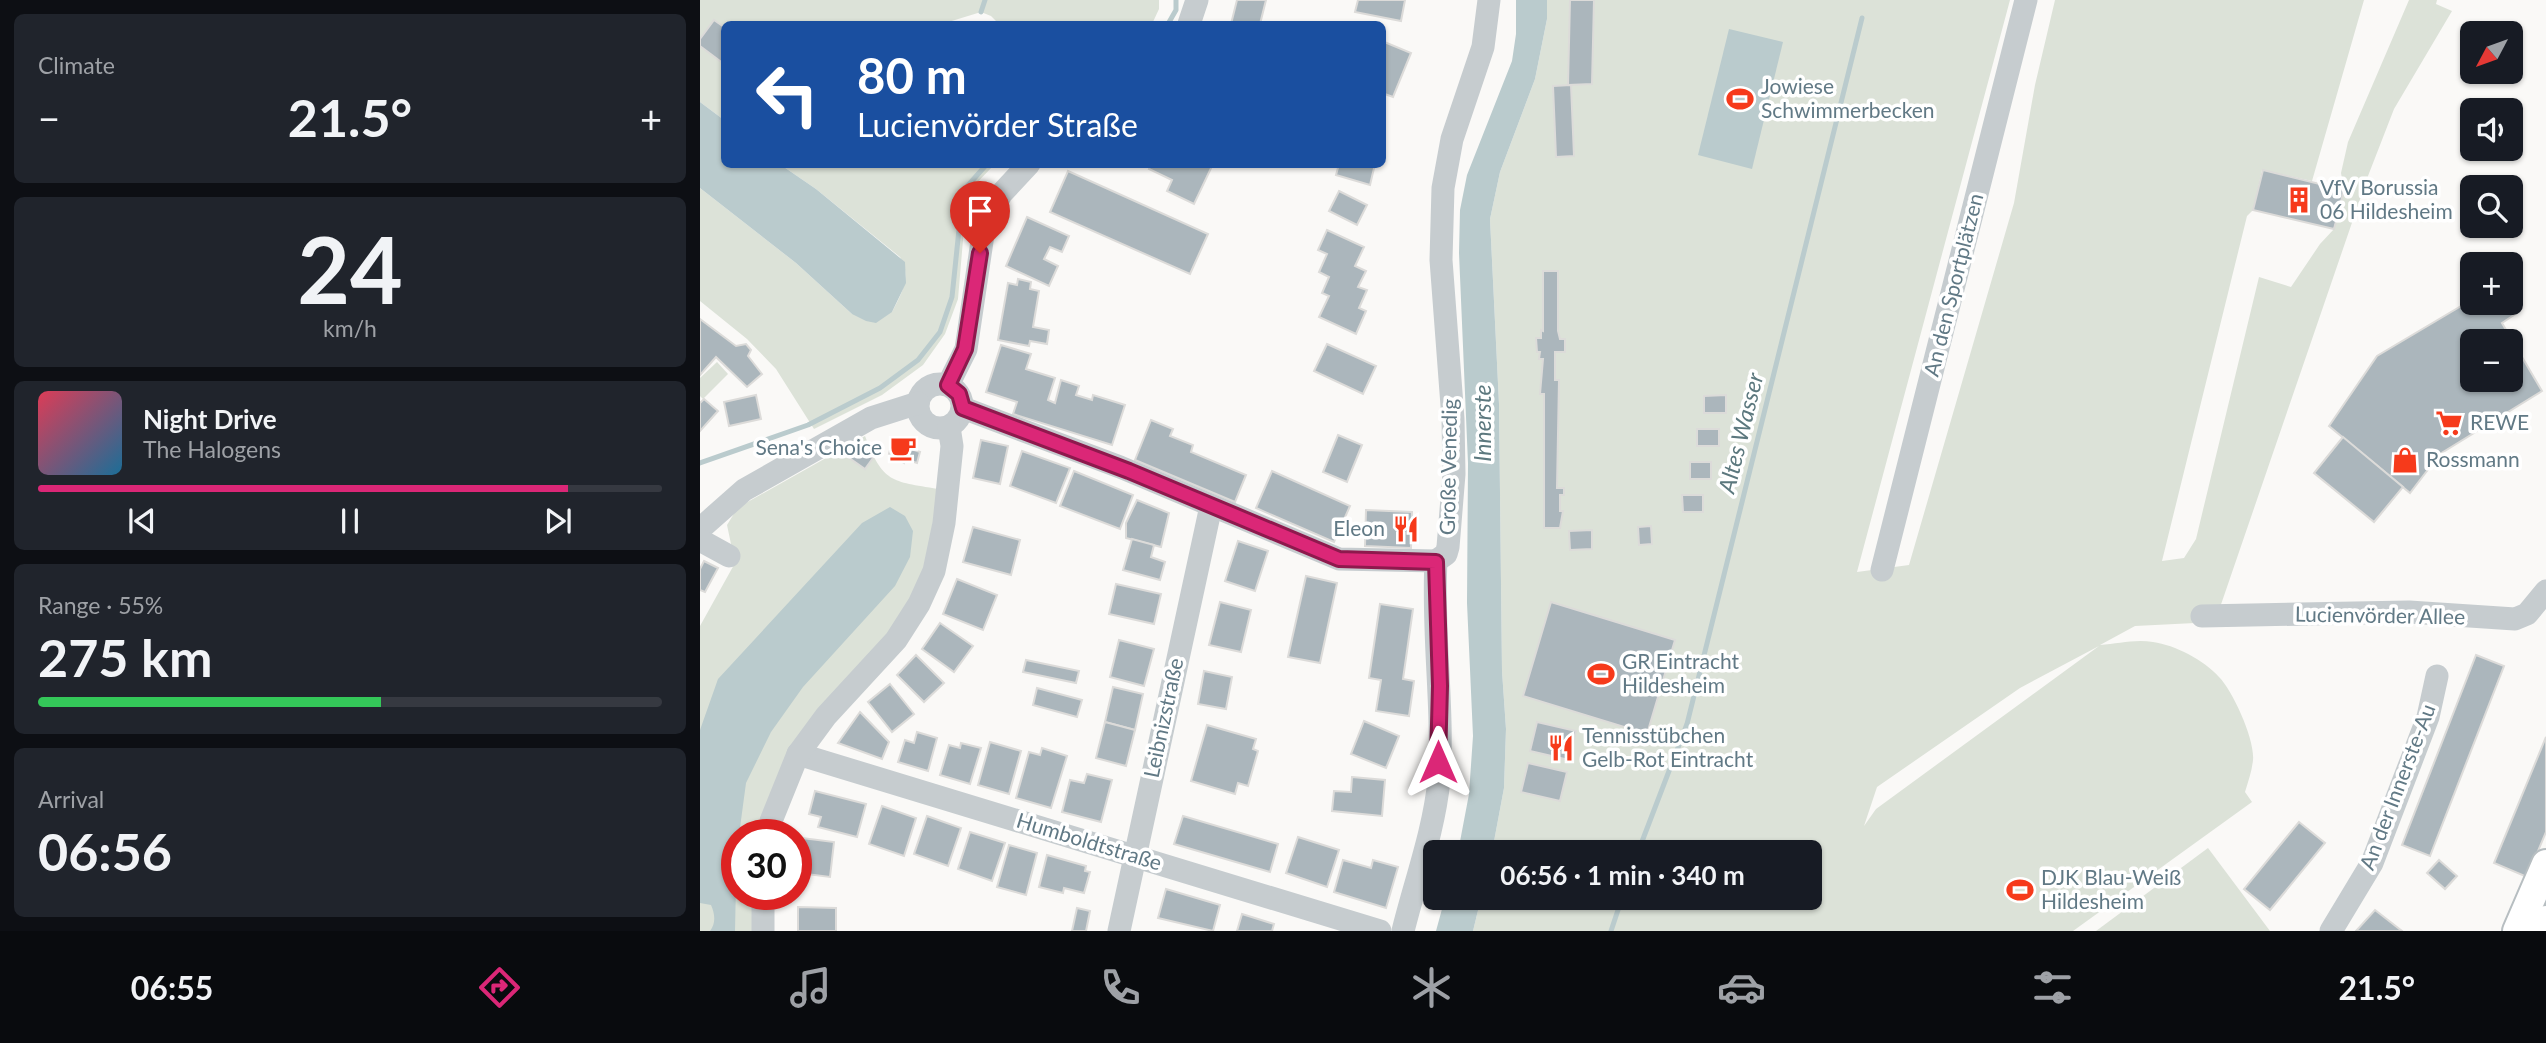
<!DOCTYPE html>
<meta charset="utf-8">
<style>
:root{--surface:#171b24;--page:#20242c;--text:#f1f3f6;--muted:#9ea1a6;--line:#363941;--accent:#db2777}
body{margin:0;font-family:Lato,sans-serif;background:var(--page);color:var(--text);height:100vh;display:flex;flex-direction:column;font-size:26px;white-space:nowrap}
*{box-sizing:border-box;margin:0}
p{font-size:23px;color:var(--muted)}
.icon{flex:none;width:38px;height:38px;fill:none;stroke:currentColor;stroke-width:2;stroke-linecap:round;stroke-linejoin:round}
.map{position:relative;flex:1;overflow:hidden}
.side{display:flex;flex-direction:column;gap:14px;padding:14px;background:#0d0f14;width:700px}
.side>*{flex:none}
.top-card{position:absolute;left:21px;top:21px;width:665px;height:147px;border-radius:10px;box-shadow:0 2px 5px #0004;background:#1a4fa0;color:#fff;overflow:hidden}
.needle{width:46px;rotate:229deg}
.tools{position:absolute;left:1760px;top:21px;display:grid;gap:14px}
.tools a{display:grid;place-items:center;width:63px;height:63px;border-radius:10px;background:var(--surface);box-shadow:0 2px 5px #0004;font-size:35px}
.speed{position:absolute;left:21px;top:819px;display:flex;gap:14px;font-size:35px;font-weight:700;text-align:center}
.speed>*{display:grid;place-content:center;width:91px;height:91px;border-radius:50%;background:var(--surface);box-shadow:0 2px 5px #0004;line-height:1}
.speed .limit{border:10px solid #d22;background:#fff;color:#111}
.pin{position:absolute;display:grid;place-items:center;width:60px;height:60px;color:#fff;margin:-72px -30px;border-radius:50% 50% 50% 0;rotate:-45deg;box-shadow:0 0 7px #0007}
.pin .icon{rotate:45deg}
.me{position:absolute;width:77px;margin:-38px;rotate:0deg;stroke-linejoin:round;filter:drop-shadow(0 0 5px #0008)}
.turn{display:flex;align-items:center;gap:24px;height:147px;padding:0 21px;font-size:32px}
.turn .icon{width:91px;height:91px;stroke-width:2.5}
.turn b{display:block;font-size:49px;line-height:60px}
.big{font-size:52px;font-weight:700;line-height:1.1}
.side .widget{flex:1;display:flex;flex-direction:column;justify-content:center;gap:10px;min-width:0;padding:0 24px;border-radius:10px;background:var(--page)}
.side .dial{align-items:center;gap:0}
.dial b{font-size:91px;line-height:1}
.song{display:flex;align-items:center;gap:21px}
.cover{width:84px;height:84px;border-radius:10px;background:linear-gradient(135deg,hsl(350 70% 55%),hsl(200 70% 35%))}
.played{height:7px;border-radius:4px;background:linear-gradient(90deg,var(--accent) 85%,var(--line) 85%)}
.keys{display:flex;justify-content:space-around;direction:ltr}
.heat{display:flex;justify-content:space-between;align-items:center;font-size:38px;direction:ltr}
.charge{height:10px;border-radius:5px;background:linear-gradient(90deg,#34c759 55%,var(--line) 0)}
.trip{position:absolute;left:723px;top:840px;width:399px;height:70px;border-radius:10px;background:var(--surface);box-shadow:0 2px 5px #0004;font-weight:700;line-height:70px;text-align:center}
.tabs{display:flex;height:112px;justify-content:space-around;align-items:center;background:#090b0e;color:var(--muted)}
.tabs .icon{width:49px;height:49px}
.tabs .selected{color:var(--accent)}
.tabs b{font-size:32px;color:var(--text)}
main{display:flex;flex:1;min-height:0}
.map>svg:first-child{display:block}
.green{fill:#dce2d8;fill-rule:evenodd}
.water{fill:#bacbcd}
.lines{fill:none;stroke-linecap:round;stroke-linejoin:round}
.stream{stroke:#bacbcd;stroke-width:5}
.building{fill:#abb6bc;stroke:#dcdbd9;stroke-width:2;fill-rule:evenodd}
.major-casing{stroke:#b7bec1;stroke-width:32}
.minor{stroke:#c6cccf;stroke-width:23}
.major{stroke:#fff;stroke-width:28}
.route-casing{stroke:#8e194d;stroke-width:18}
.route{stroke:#db2777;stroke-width:12}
.labels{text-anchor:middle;stroke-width:7;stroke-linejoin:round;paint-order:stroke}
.poi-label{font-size:21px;fill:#617985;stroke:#fff;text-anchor:start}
.street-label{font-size:21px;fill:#617985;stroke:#fff}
.water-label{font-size:23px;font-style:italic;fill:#5c787e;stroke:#fff}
</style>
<main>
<section class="side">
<div class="widget"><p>Climate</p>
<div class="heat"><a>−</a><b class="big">21.5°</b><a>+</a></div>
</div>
<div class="widget dial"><b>24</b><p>km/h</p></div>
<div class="widget">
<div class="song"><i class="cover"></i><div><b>Night Drive</b><p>The Halogens</p></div></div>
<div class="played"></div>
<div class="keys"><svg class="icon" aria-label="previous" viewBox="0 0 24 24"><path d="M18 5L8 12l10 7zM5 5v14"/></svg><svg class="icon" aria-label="pause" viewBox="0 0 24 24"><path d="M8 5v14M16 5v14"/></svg><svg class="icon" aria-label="next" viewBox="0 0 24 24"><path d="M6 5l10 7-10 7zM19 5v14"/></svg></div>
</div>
<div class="widget"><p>Range · 55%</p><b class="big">275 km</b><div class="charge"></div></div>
<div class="widget"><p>Arrival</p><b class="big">06:56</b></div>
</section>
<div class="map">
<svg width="1846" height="931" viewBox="0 0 1846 931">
<rect width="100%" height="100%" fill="#faf9f7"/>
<!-- green -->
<g class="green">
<polygon points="0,0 459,0 459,9 452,24 299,24 291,16 281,12 242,24 24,24 24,120 0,102"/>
<path d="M847,0H1310L1157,572L1209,565L1314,203L1335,85L1355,0H1664L1612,181L1562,170L1553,210L1547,216L1462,561L1484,558L1496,539L1559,277L1591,287L1620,244L1634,229L1644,190L1641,173L1648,142L1709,0H1737L1736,4L1752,11L1694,109L1668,176L1515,622L1435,626L1400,645C1418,644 1434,639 1453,642C1475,645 1504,660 1519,677C1533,691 1555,740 1553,760C1552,771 1548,782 1545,792L1552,802L1373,931H773L781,898H1110V852H792L804,788L806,729L802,671L799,404L790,219L800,172L835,79L847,19ZM1399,646L1176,809L1164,826L1177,787L1320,688Z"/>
<path d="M81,165H294L267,193L258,299L245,334L223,365L182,395L114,429L76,369L47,339L0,301V188L96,263L152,314L192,312C202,293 212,276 200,257L116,189Z"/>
<polygon points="17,362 28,374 3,399 0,396 0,378"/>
<path d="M165,436C183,483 191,481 238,489L227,561L196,632L125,715L67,835H37V894H61V931H0V626L35,563L27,525L35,512L44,504Z"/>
<polygon points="1508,848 1570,931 1396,931"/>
</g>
<!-- water -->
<g class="water">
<polygon points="816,0 847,0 847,19 835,79 800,172 790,219 799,404 802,671 806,729 804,788 792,852 758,852 769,794 773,736 767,603 768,463 759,253 760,210 767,175 812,61 816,34"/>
<polygon points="1029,29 1083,42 1052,169 998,155"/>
<polygon points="0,102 24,120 24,164 81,165 116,189 205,262 206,283 192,312 176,323 166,321 152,314 96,263 0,188"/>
<path d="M190,507L205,516L213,531L210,557L195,586L103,687L71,732L46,783L39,835H37L35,931H10C16,923 15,914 11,905L0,903V730L18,679L162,523Z"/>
<polygon points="745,898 781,898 773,931 736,931"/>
</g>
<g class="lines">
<!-- stream -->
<g class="stream">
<polyline points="281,12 285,0"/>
<polyline points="468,24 476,10 476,0"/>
<polyline points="0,463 108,425 180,388 218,360 240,332 252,297 263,191 287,164"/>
<polyline points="938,852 987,724 1162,18"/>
<polyline points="911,931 922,898"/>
</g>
</g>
<!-- building -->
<g class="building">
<polygon points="537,0 566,0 560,24 531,24"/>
<polygon points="658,0 705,0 701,21 655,12"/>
<polygon points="870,0 894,0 892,84 868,85"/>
<polygon points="14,20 24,27 24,64 0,46 0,39"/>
<polygon points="682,41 711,53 693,97 682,93"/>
<polygon points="871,85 874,156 856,157 853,86"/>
<polygon points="451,164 513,164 494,204 467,191 472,180 449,169"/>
<polygon points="639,164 675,164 670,185 636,175"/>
<polygon points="1563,170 1644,190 1634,229 1553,210"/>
<polygon points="368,171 508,234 490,274 350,212"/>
<polygon points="639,191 667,205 657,225 629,211"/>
<polygon points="327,217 369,236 362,252 350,247 344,259 358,266 349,286 306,266"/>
<polygon points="627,230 664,247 655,266 666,271 658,287 667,290 659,308 666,311 656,334 619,317 629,296 622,293 629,277 619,272 627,254 618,250"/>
<polygon points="843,271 858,271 858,331 860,339 865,339 865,352 855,352 855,380 859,380 857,488 864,488 864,495 860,495 860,511 863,511 860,528 844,528 844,394 840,394 843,359 839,359 840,352 837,352 836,338 841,338 841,330 843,331"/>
<polygon points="318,279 331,282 330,289 339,291 333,327 349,330 347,344 330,341 329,346 298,340 308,283 317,285"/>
<path d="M1773,299V303H1811L1817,313L1802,323L1842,391L1740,454L1710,493L1629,426L1677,356ZM1773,341H1811V380H1773Z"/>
<polygon points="0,319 36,346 46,344 51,350 48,356 62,374 47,387 16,357 0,375"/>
<polygon points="627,344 676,366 663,394 614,371"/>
<polygon points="301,345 331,354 326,369 355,378 348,400 355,403 361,380 379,386 376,395 392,400 393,395 425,405 412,445 313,414 317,402 286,392"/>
<polygon points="56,395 61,419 29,426 24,402"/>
<polygon points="1026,395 1026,413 1004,413 1004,396"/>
<polygon points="4,399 18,411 0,431 0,403"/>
<polygon points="451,420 473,429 470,436 493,445 491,452 546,475 535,502 435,460"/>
<rect x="997" y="429" width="22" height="17"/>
<polygon points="638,435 662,445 647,482 623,472"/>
<polygon points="1643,437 1703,487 1674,522 1614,473"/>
<polygon points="200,440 210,443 208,448 220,452 217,463 205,459 204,463 189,454 192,442 199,444"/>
<polygon points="281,440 308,446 300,484 273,478"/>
<polygon points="154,443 173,458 165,469 145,455"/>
<polygon points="322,451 370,468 356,503 310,486"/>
<rect x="990" y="462" width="21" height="17"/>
<polygon points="374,471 433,495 420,529 360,506"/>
<polygon points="572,471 650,506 634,542 556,508"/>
<polygon points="982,495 1003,495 1003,512 983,512"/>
<polygon points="437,500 469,513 461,547 426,538 426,523"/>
<polygon points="666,510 712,512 711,548 665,546"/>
<polygon points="951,526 952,544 939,545 938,527"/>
<polygon points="273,527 320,540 311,575 263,562"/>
<polygon points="892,530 892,549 870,550 869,531"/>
<polygon points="432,539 454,545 451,557 465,562 460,580 423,570"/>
<polygon points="538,541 568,551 555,591 525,581"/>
<polygon points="4,561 18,568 5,592 0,590 0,569"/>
<polygon points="606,576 637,583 620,663 588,657"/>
<polygon points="257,579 297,595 283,630 243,614"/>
<polygon points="416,584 461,594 454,624 409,614"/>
<polygon points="520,602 551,610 541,652 509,645"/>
<polygon points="851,602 975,640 947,734 823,696"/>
<polygon points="680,604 713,609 703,679 714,681 709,716 676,711 681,680 669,678"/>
<polygon points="240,623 273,646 254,672 222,649"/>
<polygon points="419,640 454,649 444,686 410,677"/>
<polygon points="216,655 244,683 224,702 197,675"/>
<polygon points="1776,655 1804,666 1730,856 1702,845"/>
<polygon points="326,660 379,671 376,683 323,672"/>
<polygon points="504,671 532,677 526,709 498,704"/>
<polygon points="190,684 214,714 192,732 168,702"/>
<polygon points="413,687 443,694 435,730 405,722"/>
<polygon points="337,688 382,700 377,717 333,705"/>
<polygon points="160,712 189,742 182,759 138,743"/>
<polygon points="664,721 699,736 686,768 651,754"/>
<polygon points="405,722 435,730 426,766 396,758"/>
<polygon points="837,722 876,731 869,760 830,751"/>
<polygon points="507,725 556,739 553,749 558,751 548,786 538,783 535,794 491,781"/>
<polygon points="217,732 237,738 228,771 198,762 205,740 214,743"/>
<polygon points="1846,737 1846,832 1827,877 1794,863"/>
<polygon points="290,742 321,751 309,794 278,785"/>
<polygon points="261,743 281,748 270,784 240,775 249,745 260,748"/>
<polygon points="342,748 367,756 351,808 316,798 329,752 340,755"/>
<polygon points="828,763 867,772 860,801 821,792"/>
<polygon points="387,774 412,780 401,822 362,812 370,780 384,783"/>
<polygon points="652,777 685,780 682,816 632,811 634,791 651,792"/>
<polygon points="115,791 166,804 157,837 118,827 121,817 109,814"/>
<polygon points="182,806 216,818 204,856 169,844"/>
<polygon points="227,816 261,828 248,866 214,854"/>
<polygon points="483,816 578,844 570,872 474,844"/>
<polygon points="1599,822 1625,843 1570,910 1544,889"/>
<polygon points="270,832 305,843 292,881 258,869"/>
<polygon points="598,837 639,850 627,887 586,873"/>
<polygon points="102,838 134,842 130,877 98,873"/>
<polygon points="309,845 337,853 326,895 297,887"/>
<polygon points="347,855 386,866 385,871 390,872 384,893 364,888 363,893 339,887"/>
<polygon points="643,860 671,868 673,860 698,867 686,908 634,892"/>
<polygon points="1739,860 1757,876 1745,889 1727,873"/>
<polygon points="466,889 520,905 513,931 458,918"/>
<polygon points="98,907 136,908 136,931 98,931"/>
<polygon points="377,908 390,911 386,931 372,931"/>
<polygon points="1675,910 1702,931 1656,931"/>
<polygon points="542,914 574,924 572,931 537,931"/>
</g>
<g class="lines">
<!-- major casing -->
<g class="major-casing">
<g id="major">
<polyline points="1817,931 1846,864"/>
<polyline points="1841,931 1846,920"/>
</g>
</g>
<!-- minor -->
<g class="minor">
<polyline points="489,24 497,0"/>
<circle cx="240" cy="406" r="22"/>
<polyline points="248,385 266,349 284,228 301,194 329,164"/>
<polyline points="263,408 420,467 639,559 736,561"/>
<polyline points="0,529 44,490 171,418 218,403"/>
<polyline points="0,540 29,556"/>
<polyline points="736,561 746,554 748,547 754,474 753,419 741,260 743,188 752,139 783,47 789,0"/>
<polyline points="1182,570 1326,0"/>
<polyline points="1502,616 1709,612 1815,619 1827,614 1846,591"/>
<polyline points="98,754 680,931"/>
<polyline points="69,835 71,821 98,754 126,716 196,640 219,604 234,571 244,523 252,446 249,427"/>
<polyline points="63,894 63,931"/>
<polyline points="419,931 511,506"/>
<path d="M703,931C715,882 734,831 739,780C744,708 732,634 736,561"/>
<polyline points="1631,931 1672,863 1728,717 1737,676"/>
</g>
<!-- major -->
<use href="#major" class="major"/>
</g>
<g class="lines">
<!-- route casing -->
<g class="route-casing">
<polyline id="route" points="280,253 265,349 248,385 259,394 263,408 429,471 639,559 736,562 740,686 738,762"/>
</g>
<!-- route -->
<use href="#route" class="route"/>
</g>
<!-- icons -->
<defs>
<g id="stadium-bare" transform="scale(2.1)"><path d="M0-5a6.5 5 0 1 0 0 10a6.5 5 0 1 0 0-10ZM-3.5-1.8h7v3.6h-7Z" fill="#f63a1b" stroke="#fff" stroke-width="2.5" paint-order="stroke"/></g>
<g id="building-bare" transform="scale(2.1)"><path d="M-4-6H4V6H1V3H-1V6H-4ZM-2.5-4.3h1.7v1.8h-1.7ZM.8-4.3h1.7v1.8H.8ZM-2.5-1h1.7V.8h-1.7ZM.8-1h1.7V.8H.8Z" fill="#f63a1b" stroke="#fff" stroke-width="2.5" paint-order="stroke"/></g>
<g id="supermarket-bare" transform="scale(2.1)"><path d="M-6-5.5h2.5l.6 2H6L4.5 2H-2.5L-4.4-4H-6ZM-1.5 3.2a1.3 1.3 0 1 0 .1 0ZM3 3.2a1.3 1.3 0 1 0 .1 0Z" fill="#f63a1b" stroke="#fff" stroke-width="2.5" paint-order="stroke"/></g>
<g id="cafe-bare" transform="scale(2.1)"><path d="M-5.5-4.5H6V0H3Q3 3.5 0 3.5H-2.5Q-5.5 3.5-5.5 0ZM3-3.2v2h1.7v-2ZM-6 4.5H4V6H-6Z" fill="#f63a1b" stroke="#fff" stroke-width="2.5" paint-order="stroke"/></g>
<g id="shop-bare" transform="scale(2.1)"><path d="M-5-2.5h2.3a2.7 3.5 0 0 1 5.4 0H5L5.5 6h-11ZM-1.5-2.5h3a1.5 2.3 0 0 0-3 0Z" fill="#f63a1b" stroke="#fff" stroke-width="2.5" paint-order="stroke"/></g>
<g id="restaurant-bare" transform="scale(2.1)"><path d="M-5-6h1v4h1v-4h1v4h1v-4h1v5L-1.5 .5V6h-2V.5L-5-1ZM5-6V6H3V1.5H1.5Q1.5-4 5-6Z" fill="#f63a1b" stroke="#fff" stroke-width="2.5" paint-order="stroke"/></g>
</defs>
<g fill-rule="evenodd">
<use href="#stadium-bare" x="1040" y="99"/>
<use href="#building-bare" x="1599" y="200"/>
<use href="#supermarket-bare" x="1749" y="423"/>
<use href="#cafe-bare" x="203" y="448"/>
<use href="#shop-bare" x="1705" y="460"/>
<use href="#restaurant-bare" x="706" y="529"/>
<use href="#stadium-bare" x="901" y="674"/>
<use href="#restaurant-bare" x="861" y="748"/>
<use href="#stadium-bare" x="1320" y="890"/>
</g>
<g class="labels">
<!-- poi labels -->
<g class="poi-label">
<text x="1061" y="94">Jowiese<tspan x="1061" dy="24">Schwimmerbecken</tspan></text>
<text x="1620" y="195">VfV Borussia<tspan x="1620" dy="24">06 Hildesheim</tspan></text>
<text x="1770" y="430">REWE</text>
<text x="182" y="455" text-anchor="end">Sena's Choice</text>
<text x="1726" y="467">Rossmann</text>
<text x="685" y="536" text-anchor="end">Eleon</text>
<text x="922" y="669">GR Eintracht<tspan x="922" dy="24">Hildesheim</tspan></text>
<text x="882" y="743">Tennisstübchen<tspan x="882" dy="24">Gelb-Rot Eintracht</tspan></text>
<text x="1341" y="885">DJK Blau-Weiß<tspan x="1341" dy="24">Hildesheim</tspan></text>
</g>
<!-- street labels -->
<g class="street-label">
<text transform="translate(1254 285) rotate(-76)" y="7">An den Sportplätzen</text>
<text transform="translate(749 467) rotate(-89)" y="7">Große Venedig</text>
<text transform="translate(1680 616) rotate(1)" y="7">Lucienvörder Allee</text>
<text transform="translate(464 718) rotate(-78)" y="7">Leibnizstraße</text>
<text transform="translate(1698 787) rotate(-69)" y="7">An der Innerste-Au</text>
<text transform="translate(389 842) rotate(17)" y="7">Humboldtstraße</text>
</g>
<!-- water labels -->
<g class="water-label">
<text transform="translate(783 423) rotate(-90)" y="8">Innerste</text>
<text transform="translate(1041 433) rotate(-76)" y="8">Altes Wasser</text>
</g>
</g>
</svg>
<div class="tools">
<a><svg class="needle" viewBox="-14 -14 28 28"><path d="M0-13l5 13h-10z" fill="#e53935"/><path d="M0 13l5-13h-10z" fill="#9ea1a6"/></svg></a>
<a><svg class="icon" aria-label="sound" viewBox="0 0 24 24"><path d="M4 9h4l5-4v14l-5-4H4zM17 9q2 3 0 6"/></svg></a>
<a><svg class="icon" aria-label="search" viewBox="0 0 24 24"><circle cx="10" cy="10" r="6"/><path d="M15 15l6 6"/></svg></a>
<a>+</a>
<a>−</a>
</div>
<div class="speed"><div class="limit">30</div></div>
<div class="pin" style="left:280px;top:253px;background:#d93025"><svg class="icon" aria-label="arrive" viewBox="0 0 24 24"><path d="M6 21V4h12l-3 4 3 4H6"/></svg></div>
<svg class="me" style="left:738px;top:762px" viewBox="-20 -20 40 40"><path d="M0-17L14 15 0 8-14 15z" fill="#db2777" stroke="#fff" stroke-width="4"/></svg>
<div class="trip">06:56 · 1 min · 340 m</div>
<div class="top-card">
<div class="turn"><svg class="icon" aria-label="left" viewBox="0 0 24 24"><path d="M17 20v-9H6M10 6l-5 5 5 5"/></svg><div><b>80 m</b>Lucienvörder Straße</div></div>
</div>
</div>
</main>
<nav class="tabs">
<b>06:55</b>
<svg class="icon selected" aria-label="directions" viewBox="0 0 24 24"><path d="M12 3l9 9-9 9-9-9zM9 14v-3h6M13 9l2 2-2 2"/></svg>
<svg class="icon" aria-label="music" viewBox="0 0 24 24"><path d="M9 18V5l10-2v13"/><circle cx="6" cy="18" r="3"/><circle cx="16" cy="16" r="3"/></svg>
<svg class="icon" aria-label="phone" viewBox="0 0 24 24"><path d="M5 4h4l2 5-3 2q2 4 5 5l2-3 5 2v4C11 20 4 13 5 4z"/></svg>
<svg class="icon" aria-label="climate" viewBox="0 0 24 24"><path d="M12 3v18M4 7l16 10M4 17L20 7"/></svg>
<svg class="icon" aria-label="car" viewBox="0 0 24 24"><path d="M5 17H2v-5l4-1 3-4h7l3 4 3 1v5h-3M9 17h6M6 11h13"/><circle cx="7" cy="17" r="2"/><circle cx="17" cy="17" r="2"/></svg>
<svg class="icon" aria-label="filters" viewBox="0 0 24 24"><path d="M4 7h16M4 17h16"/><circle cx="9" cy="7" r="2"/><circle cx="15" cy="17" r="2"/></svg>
<b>21.5°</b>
</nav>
